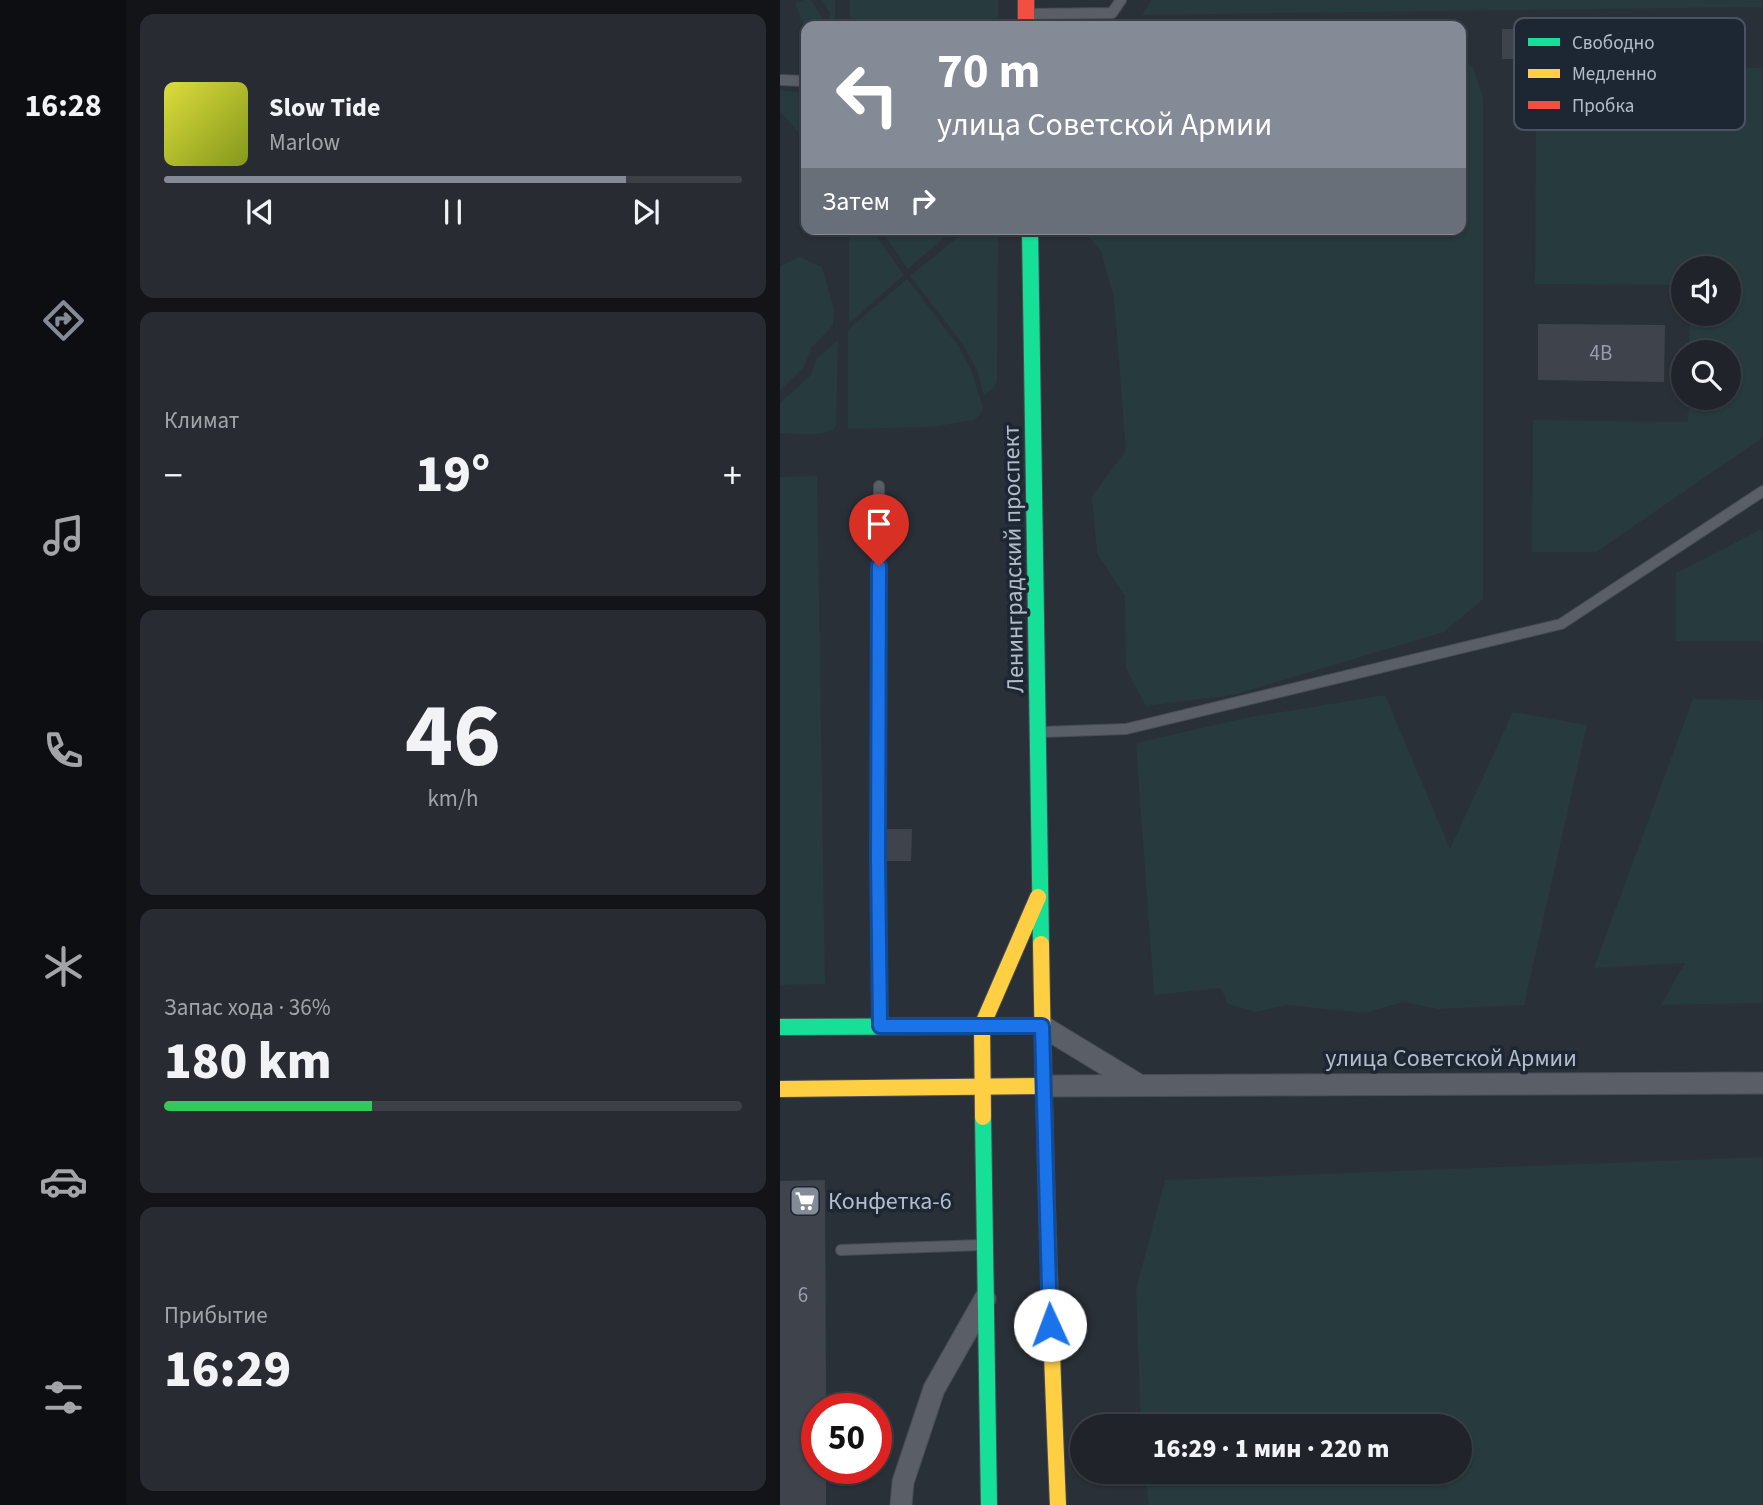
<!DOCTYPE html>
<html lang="ru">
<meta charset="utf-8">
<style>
:root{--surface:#20242a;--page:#282c32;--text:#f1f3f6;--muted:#a2a4a8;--line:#3d4147;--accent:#848b96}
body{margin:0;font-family:"Source Sans 3",sans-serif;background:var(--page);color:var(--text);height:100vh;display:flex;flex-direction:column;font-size:26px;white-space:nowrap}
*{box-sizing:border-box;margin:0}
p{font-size:23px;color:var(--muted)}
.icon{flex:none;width:38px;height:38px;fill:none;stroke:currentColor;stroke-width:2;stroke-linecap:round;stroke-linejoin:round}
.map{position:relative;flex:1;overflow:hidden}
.sheet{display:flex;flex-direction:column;gap:14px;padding:14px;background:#121417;width:654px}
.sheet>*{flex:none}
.guide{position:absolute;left:21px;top:21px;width:665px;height:214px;border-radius:14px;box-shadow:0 2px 5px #0004,0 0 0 2px var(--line);background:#848b96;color:#fff;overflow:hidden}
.tools{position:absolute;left:891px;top:256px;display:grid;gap:14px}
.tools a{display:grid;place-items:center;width:70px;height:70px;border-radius:50%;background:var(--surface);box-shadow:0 2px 5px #0004,0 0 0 2px var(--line);font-size:35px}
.speed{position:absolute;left:21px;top:1393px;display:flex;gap:14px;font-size:35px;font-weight:700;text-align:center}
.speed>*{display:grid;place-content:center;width:91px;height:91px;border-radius:50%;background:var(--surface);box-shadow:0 2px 5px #0004,0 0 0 2px var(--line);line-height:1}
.speed .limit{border:10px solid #d22;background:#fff;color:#111}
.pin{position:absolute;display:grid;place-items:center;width:60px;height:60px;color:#fff;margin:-72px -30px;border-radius:50% 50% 50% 0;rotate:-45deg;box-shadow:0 0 7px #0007}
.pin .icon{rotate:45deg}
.me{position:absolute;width:77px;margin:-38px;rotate:358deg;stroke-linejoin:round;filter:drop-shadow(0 0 5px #0008)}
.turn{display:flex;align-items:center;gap:24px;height:147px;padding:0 21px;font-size:32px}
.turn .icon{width:91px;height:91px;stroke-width:2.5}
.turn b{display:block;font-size:49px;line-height:60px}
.then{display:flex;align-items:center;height:66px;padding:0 21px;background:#0003;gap:14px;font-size:26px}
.big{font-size:52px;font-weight:800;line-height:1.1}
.sheet .widget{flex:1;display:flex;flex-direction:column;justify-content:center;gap:10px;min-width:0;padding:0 24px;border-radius:14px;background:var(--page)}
.sheet .dial{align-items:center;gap:0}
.dial b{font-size:91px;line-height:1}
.song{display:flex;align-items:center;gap:21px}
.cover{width:84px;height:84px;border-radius:10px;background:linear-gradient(135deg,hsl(60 70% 55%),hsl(70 70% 35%))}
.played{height:7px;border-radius:4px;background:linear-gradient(90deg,var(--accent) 80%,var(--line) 80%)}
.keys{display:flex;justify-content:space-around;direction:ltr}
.heat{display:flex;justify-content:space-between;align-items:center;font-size:38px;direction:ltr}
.charge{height:10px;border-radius:5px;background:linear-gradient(90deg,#34c759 36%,var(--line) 0)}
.trip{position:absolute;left:290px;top:1414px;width:402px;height:70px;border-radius:35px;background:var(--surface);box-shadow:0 2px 5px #0004,0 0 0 2px var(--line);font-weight:800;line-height:70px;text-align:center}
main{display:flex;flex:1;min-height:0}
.menu{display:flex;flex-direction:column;width:126px;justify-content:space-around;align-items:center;background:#0d0e11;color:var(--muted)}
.menu .icon{width:49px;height:49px}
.menu .current{color:var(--accent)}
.menu b{font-size:32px;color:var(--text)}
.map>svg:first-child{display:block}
.green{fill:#273a3e}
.building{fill:#3f444c}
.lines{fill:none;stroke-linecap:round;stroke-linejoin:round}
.lane-casing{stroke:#484c55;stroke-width:12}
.street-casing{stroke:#484c55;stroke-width:23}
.fast-casing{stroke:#484c55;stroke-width:18}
.slow-casing{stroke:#484c55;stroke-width:18}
.jam-casing{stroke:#484c55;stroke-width:18}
.lane{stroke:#5a5e66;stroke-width:10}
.street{stroke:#5a5e66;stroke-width:21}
.fast{stroke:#16e098;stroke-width:16}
.slow{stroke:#ffcf43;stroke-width:16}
.jam{stroke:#f24e42;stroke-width:16}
.route-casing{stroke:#114b97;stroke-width:18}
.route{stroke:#1a73e8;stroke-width:12}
.labels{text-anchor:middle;stroke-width:7;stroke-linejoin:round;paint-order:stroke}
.number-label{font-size:21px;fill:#979eaa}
.street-label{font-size:24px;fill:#b4bcc9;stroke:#1d2633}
.poi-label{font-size:24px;fill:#b4bcc9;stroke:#1d2633;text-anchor:start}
.key{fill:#1d2633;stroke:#4a5360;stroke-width:2}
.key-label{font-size:19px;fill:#b4bcc9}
</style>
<main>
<nav class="menu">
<b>16:28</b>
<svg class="icon current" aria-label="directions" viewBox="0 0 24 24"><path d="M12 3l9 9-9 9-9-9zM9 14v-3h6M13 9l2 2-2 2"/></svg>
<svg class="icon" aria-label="music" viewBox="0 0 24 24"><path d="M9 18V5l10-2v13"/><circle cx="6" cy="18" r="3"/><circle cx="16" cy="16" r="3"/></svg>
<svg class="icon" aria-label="phone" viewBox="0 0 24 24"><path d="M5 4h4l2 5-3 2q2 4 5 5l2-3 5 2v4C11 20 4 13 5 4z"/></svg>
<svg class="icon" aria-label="climate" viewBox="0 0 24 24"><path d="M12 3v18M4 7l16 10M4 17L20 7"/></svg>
<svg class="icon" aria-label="car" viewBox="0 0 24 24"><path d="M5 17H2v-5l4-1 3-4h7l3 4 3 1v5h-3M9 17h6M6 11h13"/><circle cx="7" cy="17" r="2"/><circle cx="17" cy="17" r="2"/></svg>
<svg class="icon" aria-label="filters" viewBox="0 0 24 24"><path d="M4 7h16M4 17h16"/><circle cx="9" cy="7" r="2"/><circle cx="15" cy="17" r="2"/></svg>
</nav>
<section class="sheet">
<div class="widget">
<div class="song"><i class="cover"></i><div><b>Slow Tide</b><p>Marlow</p></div></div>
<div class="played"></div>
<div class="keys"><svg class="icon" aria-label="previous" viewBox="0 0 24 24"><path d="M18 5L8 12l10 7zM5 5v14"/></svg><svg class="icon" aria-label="pause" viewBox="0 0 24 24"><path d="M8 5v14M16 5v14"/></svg><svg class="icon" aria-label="next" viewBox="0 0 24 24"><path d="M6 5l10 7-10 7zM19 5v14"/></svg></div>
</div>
<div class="widget"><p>Климат</p>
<div class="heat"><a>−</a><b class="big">19°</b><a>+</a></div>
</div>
<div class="widget dial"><b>46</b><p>km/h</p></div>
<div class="widget"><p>Запас хода · 36%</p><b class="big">180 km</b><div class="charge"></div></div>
<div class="widget"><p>Прибытие</p><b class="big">16:29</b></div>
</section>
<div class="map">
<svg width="983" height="1505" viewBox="0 0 983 1505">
<rect width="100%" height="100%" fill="#2a3038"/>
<!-- green -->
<g class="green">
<polygon points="26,0 30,0 48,26 50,13 42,0 55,0 55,26 26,26 26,31 15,3"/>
<rect x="70" y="0" width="148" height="26"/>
<polygon points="371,0 982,0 983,7 362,15"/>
<polygon points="681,57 693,68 703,98 703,599 664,632 453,695 366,706 346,669 345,596 317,553 312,496 346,450 334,299 321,251 302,229 681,229"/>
<polygon points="866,68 982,68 982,438 816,552 752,552 753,420 908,422 909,397 948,397 948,352 909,352 910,313 948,313 948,268 903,268 903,285 755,284 756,127 864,124"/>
<polygon points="0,90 26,93 26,140 0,112"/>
<polygon points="69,229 91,229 124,275 69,323"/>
<polygon points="100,229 174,229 128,269"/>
<polygon points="185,229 218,229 217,381 213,389 204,394 197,370 183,344 130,276 179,236"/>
<polygon points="19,257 42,267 54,309 53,325 31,348 24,367 0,390 0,266"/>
<polygon points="127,279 179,347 192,372 203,408 200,415 193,420 152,427 68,429 68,330"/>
<path d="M58,340L56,426C46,439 16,433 0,433V403L31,375L37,358Z"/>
<polygon points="37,476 45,984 0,985 0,477"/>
<polygon points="982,529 982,641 896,641 896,573"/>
<polygon points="605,695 670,849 733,712 807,725 744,1005 658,1009 623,1002 584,1013 507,1005 476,1012 448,1004 441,988 374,995 356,743 465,718"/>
<polygon points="913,699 982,700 982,1003 881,1005 905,963 814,968"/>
<polygon points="982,1157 982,1505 369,1505 365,1472 681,1472 681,1426 361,1426 356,1290 385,1180"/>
</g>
<!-- building -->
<g class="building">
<rect x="722" y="29" width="21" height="30"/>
<polygon points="758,324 885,325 884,382 758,380"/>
<polygon points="103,829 132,829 131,861 103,861"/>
<polygon points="45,1180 46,1409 37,1409 37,1468 46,1468 46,1505 0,1505 0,1181"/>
</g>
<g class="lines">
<!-- lane casing -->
<g class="lane-casing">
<g id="lane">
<polyline points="249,14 332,13 341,0"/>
<polyline points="0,80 26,81"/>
<polyline points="99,486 98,860 100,1024"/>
<polyline points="262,732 346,729 781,624 983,491"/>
<polyline points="61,1250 202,1245"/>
</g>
</g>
<!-- street casing -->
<g class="street-casing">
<g id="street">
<polyline points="262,1026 359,1085"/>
<polyline points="263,1086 983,1083"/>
<polyline points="121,1505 123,1482 154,1389 205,1299"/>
</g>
</g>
<!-- fast casing -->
<g class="fast-casing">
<g id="fast">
<polyline points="250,229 261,944"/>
<polyline points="0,1027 262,1026"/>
<polyline points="203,1117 209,1505"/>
</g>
</g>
<!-- slow casing -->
<g class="slow-casing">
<g id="slow">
<path d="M261,944C264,1131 270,1318 278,1505"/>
<polyline points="0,1089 263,1086"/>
<polyline points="203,1117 202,1026 258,897"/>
</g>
</g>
<!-- jam casing -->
<g class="jam-casing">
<polyline id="jam" points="246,0 246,26"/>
</g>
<!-- lane -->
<use href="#lane" class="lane"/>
<!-- street -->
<use href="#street" class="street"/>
<!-- fast -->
<use href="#fast" class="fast"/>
<!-- slow -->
<use href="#slow" class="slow"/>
<!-- jam -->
<use href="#jam" class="jam"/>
</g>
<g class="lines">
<!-- route casing -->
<g class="route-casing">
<polyline id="route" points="99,566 98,860 100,1026 262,1026 270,1325"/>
</g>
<!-- route -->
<use href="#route" class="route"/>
</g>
<!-- icons -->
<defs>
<g id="supermarket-square" transform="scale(1.575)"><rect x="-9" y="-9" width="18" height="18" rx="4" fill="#848b96" stroke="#1d2633"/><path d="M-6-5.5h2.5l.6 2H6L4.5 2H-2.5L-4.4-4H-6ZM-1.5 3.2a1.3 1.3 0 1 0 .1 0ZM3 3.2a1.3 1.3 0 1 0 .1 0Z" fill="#fff"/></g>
</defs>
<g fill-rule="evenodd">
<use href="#supermarket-square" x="25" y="1201"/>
</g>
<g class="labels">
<!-- number labels -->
<g class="number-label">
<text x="821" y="360">4В</text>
<text x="23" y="1302">6</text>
</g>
<!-- street labels -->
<g class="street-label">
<text transform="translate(233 559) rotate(-91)" y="8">Ленинградский проспект</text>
<text x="671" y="1066">улица Советской Армии</text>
</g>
<!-- poi labels -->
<g class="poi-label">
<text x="48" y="1209">Конфетка-6</text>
</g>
</g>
<!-- legend -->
<rect x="734" y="18" width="231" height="112" rx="10" class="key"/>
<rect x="748" y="38" width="32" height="8" fill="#16e098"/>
<rect x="748" y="69" width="32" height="9" fill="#ffcf43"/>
<rect x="748" y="101" width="32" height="8" fill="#f24e42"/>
<g class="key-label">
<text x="792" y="49">Свободно</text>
<text x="792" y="80">Медленно</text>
<text x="792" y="112">Пробка</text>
</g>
</svg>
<div class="tools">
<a><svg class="icon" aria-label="sound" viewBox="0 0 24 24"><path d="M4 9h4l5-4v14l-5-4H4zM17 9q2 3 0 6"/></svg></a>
<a><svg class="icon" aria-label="search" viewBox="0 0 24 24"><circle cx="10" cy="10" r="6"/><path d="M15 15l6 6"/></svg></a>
</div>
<div class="speed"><div class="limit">50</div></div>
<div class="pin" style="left:99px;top:566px;background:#d93025"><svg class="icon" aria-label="arrive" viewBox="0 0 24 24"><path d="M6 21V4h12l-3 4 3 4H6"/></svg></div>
<svg class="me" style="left:270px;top:1325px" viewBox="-20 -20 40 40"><circle r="19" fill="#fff"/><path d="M0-13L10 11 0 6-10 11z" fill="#1a73e8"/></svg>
<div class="trip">16:29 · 1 мин · 220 m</div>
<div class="guide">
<div class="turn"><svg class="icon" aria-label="left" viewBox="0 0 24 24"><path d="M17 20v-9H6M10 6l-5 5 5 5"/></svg><div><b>70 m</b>улица Советской Армии</div></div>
<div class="then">Затем<svg class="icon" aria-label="right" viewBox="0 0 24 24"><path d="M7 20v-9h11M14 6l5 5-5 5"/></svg></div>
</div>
</div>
</main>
